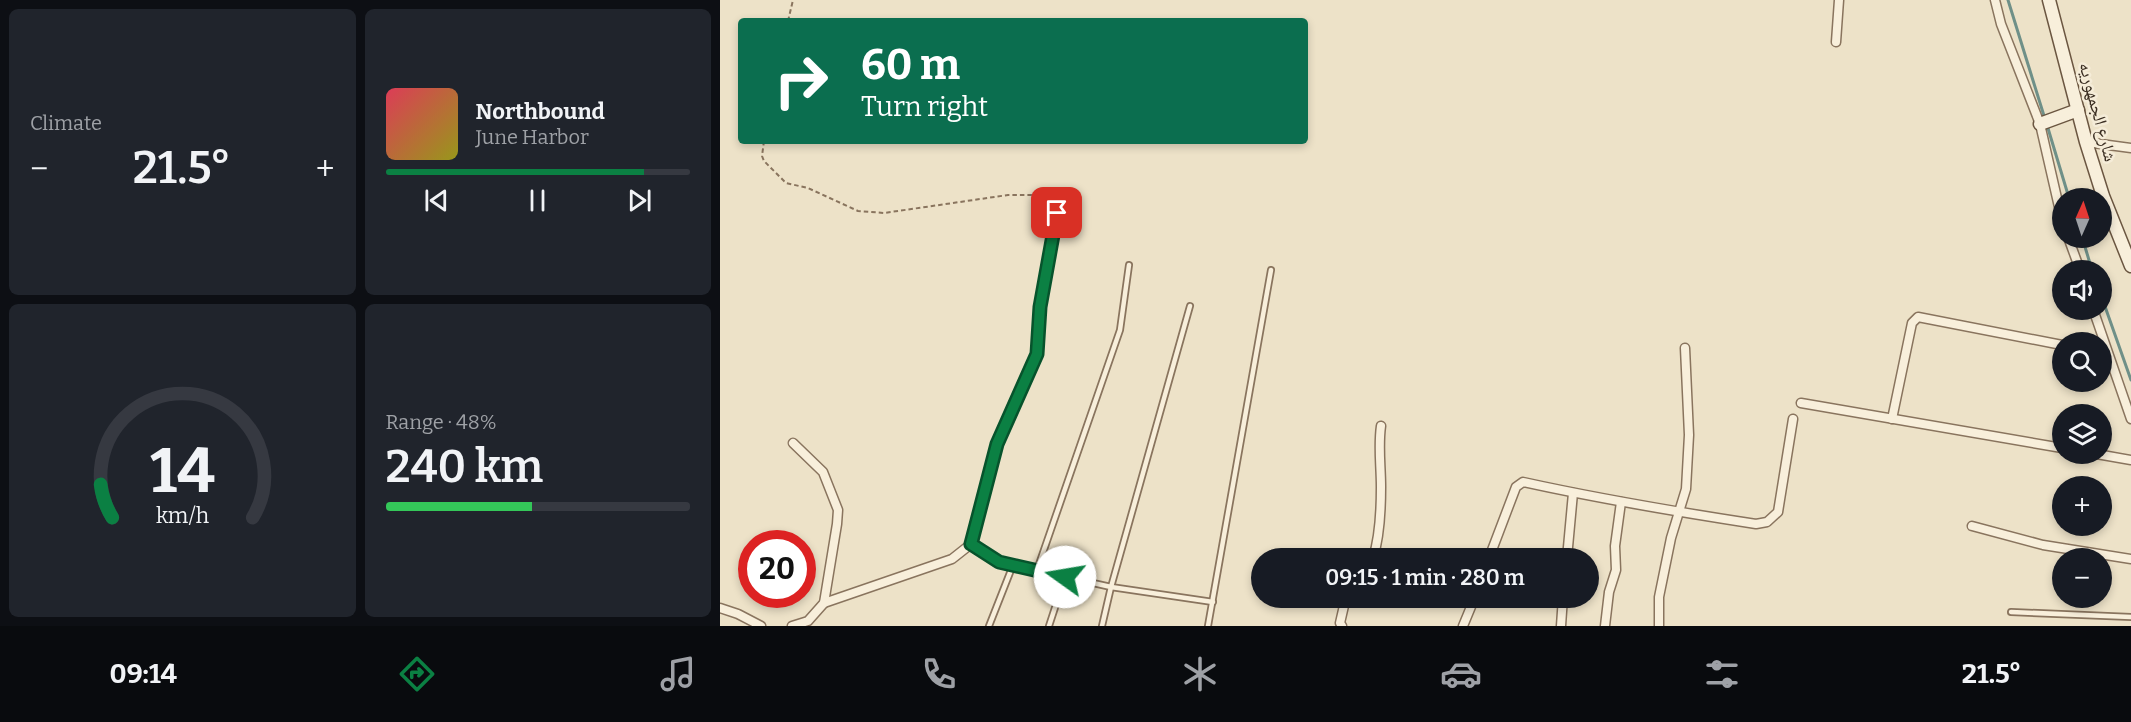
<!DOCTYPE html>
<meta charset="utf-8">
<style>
:root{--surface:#171b24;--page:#20242c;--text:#f1f3f6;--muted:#9ea1a6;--line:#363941;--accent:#0b8043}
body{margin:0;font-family:Bitter,"Noto Naskh Arabic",serif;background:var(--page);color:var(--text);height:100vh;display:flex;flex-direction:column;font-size:22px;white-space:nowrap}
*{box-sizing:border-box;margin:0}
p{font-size:20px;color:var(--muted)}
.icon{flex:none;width:33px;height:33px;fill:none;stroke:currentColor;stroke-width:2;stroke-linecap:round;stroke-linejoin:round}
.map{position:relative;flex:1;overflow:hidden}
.side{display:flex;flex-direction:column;gap:9px;padding:9px;background:#0d0f14;width:720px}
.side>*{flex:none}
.hud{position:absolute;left:18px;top:18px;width:570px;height:126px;border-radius:6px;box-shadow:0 3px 9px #0003;background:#0b6e4f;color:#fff;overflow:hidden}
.needle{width:39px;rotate:3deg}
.controls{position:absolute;left:1332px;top:188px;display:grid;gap:12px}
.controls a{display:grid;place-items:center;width:60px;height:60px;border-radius:50%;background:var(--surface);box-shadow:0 3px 9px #0003;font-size:30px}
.speed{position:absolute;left:18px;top:530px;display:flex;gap:12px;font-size:30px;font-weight:700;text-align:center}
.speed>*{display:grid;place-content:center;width:78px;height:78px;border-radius:50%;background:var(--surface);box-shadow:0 3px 9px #0003;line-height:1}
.speed .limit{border:9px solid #d22;background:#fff;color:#111}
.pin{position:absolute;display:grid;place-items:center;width:51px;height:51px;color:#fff;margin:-26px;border-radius:12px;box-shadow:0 3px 9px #0006}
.me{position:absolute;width:66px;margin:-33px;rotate:283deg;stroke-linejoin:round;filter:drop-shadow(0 0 4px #0008)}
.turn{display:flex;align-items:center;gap:21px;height:126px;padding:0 24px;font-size:27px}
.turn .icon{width:78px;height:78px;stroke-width:2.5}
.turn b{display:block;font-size:42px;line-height:51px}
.big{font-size:45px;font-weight:600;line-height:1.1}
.side .tile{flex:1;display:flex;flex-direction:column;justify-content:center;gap:9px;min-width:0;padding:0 21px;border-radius:9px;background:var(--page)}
.side .dial{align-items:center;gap:0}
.dial svg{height:156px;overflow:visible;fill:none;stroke:var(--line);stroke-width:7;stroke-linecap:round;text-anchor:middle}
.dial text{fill:var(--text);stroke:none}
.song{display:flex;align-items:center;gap:18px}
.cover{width:72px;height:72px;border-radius:9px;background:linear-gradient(135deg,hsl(350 70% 55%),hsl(60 70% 35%))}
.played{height:6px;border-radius:3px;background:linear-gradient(90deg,var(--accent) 85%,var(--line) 85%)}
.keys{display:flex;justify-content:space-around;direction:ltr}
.heat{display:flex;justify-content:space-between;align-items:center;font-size:33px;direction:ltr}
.charge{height:9px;border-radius:4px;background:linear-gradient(90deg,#34c759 48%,var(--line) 0)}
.side .tiles{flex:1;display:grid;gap:9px;grid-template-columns:repeat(2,1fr)}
.trip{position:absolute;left:531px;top:548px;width:348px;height:60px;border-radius:30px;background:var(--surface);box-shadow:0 3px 9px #0003;font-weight:600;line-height:60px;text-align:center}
.tabs{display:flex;height:96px;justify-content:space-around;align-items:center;background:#090b0e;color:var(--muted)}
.tabs .icon{width:42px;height:42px}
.tabs .active{color:var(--accent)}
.tabs b{font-size:27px;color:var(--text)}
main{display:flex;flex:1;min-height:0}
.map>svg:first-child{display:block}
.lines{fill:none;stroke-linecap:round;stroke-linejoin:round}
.stream{stroke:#6f9088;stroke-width:3}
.lane-casing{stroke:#89745e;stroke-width:8}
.street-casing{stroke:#89745e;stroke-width:11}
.secondary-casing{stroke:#6b5641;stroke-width:15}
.path{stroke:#89745e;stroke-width:2;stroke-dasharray:4.5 3;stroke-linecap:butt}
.lane{stroke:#f8efdb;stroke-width:4.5}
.street{stroke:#f8efdb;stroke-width:8}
.secondary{stroke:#f8efdb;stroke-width:12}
.route-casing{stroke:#07532c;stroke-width:15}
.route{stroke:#0b8043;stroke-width:10}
.labels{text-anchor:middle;stroke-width:5;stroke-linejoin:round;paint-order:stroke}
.street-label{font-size:18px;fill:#3a2d21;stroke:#f5ecd8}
</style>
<main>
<section class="side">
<div class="tiles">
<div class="tile"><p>Climate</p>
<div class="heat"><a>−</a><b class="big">21.5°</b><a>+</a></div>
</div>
<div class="tile">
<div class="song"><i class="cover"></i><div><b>Northbound</b><p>June Harbor</p></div></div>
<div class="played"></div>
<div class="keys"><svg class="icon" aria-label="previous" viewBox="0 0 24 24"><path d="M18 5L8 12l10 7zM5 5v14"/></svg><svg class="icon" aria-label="pause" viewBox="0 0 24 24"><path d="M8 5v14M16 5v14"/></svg><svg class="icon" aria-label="next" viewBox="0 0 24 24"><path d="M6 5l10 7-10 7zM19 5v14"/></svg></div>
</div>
<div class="tile dial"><svg viewBox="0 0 100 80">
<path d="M14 69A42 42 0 1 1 86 69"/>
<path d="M14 69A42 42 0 0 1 8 52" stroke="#0b8043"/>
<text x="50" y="56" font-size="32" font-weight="700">14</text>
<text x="50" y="72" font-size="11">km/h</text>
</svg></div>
<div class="tile"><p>Range · 48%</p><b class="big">240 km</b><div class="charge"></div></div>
</div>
</section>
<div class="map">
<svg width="1411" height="626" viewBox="0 0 1411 626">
<rect width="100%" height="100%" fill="#ede2c8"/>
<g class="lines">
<!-- stream -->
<g class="stream">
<polyline points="1288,0 1325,119"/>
<polyline points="1327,125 1349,198"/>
<polyline points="1362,237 1372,270"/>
<polyline points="1382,298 1411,380"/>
</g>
<!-- lane casing -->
<g class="lane-casing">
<g id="lane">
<polyline points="251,544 279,562 391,587 493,602"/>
<polyline points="317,570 400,330 409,265"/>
<polyline points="1291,612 1411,617"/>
<polyline points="269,626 293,565"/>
<polyline points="329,626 345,577"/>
<polyline points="382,626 391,587 470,306"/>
<polyline points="488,626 551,270"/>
</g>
</g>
<!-- street casing -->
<g class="street-casing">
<g id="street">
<polyline points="1275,0 1281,24 1320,124 1342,220"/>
<polyline points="1116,42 1119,0"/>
<polyline points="1366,142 1411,148"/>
<polyline points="1348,237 1360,270"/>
<polyline points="1373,309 1411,419"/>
<polyline points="1081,403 1342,448"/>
<polyline points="1172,419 1192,323 1198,317 1342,345"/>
<polyline points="1371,453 1411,460"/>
<polyline points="1252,526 1323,545 1411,559"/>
<path d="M653,558C660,536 661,510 661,487C661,466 658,447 661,426"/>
<path d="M769,558L796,487L803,482C880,499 958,512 1036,524L1047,522L1058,512L1073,419"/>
<polyline points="847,558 853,493"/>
<path d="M104,603L232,559L251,544L277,444L317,354L320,307L337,213C336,203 334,198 324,195"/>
<polyline points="0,608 18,614 41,626"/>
<polyline points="72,626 88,621 104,603 117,524 118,510 103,472 73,443"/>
<polyline points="622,626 620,623 626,597"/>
<polyline points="743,626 755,597"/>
<polyline points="841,626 843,597"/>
<polyline points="885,626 889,592 896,570 895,546 901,502"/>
<polyline points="939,626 939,597 951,538 966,489 969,435 965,348"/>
</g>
</g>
<!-- secondary casing -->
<g class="secondary-casing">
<g id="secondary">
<polyline points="1329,0 1366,142 1383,196 1411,266"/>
<polyline points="1320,124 1358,110"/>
</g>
</g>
<!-- path -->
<g class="path">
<polyline points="68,21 73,0"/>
<polyline points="44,141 42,156 44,161 66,183 88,188 138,211 164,213 288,195 316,195"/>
</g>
<!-- lane -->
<use href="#lane" class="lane"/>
<!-- street -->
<use href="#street" class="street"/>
<!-- secondary -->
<use href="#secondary" class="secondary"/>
</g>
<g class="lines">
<!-- route casing -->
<g class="route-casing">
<polyline id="route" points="337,213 320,307 317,354 277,444 251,544 279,562 345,577"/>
</g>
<!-- route -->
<use href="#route" class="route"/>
</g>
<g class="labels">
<!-- street labels -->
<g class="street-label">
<text transform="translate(1378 112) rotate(75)" y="6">شارع الجمهوريه</text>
</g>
</g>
</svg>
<div class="controls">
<a><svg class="needle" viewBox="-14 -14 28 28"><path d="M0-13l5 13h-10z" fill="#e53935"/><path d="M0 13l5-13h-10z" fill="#9ea1a6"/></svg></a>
<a><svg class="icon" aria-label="sound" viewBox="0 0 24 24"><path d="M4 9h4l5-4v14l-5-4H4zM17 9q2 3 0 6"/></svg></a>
<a><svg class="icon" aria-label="search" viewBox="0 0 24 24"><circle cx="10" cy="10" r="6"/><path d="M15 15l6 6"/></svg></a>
<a><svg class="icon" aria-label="layers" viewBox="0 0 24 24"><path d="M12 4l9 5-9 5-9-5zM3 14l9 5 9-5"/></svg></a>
<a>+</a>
<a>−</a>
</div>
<div class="speed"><div class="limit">20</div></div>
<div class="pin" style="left:337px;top:213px;background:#d93025"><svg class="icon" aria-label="arrive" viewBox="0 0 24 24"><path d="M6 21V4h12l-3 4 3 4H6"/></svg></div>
<svg class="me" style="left:345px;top:577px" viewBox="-20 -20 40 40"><circle r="19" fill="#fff"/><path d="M0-13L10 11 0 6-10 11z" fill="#0b8043"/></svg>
<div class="trip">09:15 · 1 min · 280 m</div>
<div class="hud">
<div class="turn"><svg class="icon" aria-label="right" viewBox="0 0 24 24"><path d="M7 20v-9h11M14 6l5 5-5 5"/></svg><div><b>60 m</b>Turn right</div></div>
</div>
</div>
</main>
<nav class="tabs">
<b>09:14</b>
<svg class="icon active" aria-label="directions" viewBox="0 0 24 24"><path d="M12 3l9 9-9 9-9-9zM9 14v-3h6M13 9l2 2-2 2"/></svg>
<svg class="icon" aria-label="music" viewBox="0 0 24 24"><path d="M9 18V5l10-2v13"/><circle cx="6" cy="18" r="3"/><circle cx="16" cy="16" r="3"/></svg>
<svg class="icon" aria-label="phone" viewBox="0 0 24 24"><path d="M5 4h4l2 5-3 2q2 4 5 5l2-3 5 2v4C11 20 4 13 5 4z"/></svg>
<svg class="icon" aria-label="climate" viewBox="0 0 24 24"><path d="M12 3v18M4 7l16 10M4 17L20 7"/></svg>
<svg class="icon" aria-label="car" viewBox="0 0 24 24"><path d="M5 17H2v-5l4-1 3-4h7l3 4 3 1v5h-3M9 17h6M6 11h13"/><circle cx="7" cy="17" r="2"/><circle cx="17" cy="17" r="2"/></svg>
<svg class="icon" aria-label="filters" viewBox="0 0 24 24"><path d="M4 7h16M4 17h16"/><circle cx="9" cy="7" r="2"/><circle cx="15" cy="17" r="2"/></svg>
<b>21.5°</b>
</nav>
